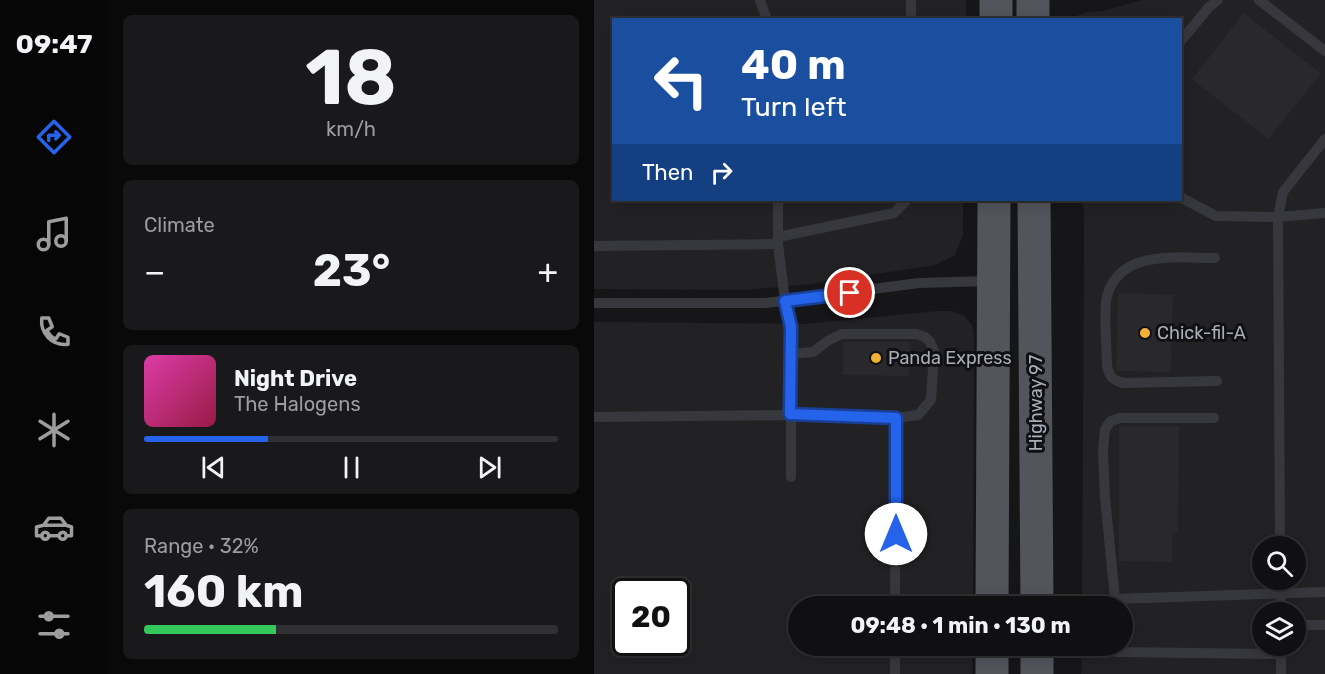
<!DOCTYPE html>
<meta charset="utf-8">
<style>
:root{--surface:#101012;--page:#19191b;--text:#f1f3f6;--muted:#9c9d9f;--line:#303032;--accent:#2563eb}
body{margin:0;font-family:Rubik,sans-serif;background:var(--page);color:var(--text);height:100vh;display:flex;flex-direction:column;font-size:22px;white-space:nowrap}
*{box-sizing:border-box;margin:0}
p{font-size:20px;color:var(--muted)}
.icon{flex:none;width:33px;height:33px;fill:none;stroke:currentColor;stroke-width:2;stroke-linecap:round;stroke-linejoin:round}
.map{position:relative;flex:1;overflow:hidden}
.side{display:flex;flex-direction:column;gap:15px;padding:15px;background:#09090a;width:486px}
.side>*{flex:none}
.guide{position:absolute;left:18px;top:18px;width:570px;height:183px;border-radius:0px;box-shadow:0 3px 15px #0003,0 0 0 2px var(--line);background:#1a4fa0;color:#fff;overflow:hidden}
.buttons{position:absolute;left:658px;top:536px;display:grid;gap:12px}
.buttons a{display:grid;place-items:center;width:54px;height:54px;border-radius:50%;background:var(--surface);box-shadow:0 3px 15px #0003,0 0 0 2px var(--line);font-size:30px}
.speed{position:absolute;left:18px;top:578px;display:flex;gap:12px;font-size:30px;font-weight:700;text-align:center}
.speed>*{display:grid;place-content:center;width:78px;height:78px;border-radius:50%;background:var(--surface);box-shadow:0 3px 15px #0003,0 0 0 2px var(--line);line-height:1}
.speed .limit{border:3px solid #111;border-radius:9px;background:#fff;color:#111}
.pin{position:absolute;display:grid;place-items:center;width:51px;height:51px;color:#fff;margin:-26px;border:3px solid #fff;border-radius:50%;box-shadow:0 2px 6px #0007}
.me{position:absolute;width:66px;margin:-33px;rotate:0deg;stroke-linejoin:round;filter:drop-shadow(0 0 4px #0008)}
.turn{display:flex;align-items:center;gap:21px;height:126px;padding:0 30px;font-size:27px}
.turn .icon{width:78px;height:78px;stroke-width:2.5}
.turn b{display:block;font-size:42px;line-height:51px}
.then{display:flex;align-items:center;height:57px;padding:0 30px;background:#0003;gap:12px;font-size:22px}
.big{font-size:45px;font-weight:700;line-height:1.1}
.side .widget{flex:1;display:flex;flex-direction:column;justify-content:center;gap:9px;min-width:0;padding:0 21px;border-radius:9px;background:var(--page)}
.side .dial{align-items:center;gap:0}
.dial b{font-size:78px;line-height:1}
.song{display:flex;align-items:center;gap:18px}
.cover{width:72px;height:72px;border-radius:9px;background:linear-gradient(135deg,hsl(320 70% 55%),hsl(340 70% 35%))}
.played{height:6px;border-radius:3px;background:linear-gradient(90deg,var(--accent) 30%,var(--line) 30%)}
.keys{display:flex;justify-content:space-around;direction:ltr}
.heat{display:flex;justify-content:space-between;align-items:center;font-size:33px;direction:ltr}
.charge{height:9px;border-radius:4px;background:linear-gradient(90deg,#34c759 32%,var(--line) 0)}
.trip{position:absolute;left:194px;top:596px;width:345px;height:60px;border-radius:30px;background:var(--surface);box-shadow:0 3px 15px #0003,0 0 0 2px var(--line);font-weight:700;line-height:60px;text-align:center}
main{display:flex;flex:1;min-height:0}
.menu{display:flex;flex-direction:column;width:108px;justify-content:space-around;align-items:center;background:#060607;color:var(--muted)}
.menu .icon{width:42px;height:42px}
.menu .active{color:var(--accent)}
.menu b{font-size:27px;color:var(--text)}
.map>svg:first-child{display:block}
.built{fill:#222225;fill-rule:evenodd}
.building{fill:#29292c}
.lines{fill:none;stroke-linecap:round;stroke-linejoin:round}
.lane{stroke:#37383d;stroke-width:10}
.primary{stroke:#53555c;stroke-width:33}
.route-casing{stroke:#184099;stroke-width:15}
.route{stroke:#2563eb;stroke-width:10}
.poi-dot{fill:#f2b134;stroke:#111113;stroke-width:2}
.labels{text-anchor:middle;stroke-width:6;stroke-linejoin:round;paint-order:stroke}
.poi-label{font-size:18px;fill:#a8adb8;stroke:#111113;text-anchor:start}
.street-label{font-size:18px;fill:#a8adb8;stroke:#111113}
</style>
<main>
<nav class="menu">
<b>09:47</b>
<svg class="icon active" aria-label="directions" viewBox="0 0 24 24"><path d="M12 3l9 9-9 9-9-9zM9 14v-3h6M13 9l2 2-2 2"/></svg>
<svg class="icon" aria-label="music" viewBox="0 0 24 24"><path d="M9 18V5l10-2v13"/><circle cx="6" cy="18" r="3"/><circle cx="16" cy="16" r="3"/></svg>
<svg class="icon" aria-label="phone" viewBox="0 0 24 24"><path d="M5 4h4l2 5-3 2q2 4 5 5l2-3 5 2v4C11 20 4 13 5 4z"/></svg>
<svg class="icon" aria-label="climate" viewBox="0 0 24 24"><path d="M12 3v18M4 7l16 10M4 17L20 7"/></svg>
<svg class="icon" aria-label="car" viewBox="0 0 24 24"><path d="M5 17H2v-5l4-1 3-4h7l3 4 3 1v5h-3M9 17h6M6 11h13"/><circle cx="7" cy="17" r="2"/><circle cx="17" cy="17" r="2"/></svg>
<svg class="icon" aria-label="filters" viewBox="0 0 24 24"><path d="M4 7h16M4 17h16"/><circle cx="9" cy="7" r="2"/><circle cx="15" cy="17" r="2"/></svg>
</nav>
<section class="side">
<div class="widget dial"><b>18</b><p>km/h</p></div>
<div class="widget"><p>Climate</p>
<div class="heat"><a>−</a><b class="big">23°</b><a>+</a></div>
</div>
<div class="widget">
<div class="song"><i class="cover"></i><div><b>Night Drive</b><p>The Halogens</p></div></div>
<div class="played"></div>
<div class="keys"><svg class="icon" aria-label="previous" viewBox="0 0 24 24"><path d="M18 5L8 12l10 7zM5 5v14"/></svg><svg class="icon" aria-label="pause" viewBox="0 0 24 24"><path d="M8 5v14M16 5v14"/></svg><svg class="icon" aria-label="next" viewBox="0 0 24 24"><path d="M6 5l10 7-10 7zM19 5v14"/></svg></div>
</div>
<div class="widget"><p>Range · 32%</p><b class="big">160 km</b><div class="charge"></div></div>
</section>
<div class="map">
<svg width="731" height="674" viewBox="0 0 731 674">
<rect width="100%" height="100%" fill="#161618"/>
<!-- built -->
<g class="built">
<polygon points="0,0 372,0 372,19 20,20 20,200 369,200 369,235 361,255 341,265 217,284 151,290 0,289"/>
<path d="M549,0H731V674H487L488,645H528V606H488L490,265V207L484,200H586V20H480L484,15L494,12L508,11ZM669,546H702V579H669ZM669,612H702V645H669Z"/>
<path d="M344,311H358L370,316L378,325L380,336L379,606H204V645H379L378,674H0V322L211,324ZM32,591H82V642H32Z"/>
</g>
<!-- building -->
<g class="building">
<polygon points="650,13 727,74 674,139 598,79"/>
<polygon points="524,293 579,295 577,372 522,371"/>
<polygon points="249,342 316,342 315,376 249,375"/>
<polygon points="525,426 585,426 584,532 578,533 578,562 525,561"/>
</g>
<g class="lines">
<!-- lane -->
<g class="lane">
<polyline points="166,0 173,20"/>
<polyline points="665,0 731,51"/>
<polyline points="317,20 317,0"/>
<polyline points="586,42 615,7 624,0"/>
<polyline points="586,197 622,216 684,217 731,213"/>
<polyline points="184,200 184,244 191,301 197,327 197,477"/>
<polyline points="184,237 300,213 313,200"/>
<polyline points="0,246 184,244"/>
<path d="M621,258C584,258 526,249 513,296C509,311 513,349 513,366C515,376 519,381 530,383L623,381"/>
<polyline points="0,303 172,303 325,283 395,281"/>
<polyline points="197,354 219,352 235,340 248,334 322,334 331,337 336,342 340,351 337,400 324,415 302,418"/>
<polyline points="0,417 196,415 302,418 301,606"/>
<polyline points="686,546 684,217 689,192 731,139"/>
<polyline points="686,579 687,612"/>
<polyline points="521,599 511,497 509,451 511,429 517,421 526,418 620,418"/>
<polyline points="521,605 521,599 731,592"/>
<polyline points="702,625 731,625"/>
<polyline points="522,645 522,652 687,654"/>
<polyline points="687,645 687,674"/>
<polyline points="301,674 301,645"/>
</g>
<!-- primary -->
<g class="primary">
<polyline points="439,0 439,20"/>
<polyline points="402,20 402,0"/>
<polyline points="440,200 443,606"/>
<polyline points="398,606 400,200"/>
<polyline points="443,645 443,674"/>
<polyline points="398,674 398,645"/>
</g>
</g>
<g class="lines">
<!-- route casing -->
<g class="route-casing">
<polyline id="route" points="256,293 191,301 197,327 196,414 302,418 302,534"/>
</g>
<!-- route -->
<use href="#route" class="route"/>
</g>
<!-- markers -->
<g class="poi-dot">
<circle cx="551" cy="333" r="6"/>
<circle cx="282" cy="358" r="6"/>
</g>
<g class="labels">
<!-- poi labels -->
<g class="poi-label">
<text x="563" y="339">Chick-fil-A</text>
<text x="294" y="364">Panda Express</text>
</g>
<!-- street labels -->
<g class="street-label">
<text transform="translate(442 403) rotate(-90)" y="6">Highway 97</text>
</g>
</g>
</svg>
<div class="buttons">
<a><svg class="icon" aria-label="search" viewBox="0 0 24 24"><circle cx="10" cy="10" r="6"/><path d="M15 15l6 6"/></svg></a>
<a><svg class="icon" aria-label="layers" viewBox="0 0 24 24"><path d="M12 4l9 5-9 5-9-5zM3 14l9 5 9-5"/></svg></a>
</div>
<div class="speed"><div class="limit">20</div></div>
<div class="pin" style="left:256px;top:293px;background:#d93025"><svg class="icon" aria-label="arrive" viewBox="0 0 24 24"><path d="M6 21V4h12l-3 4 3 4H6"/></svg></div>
<svg class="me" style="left:302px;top:534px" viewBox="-20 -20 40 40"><circle r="19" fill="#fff"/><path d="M0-13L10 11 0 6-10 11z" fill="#2563eb"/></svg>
<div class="trip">09:48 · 1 min · 130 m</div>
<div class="guide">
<div class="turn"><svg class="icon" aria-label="left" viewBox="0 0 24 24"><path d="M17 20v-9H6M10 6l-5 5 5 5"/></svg><div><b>40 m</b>Turn left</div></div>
<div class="then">Then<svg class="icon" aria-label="right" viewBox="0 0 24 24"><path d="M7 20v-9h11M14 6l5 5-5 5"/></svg></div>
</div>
</div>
</main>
